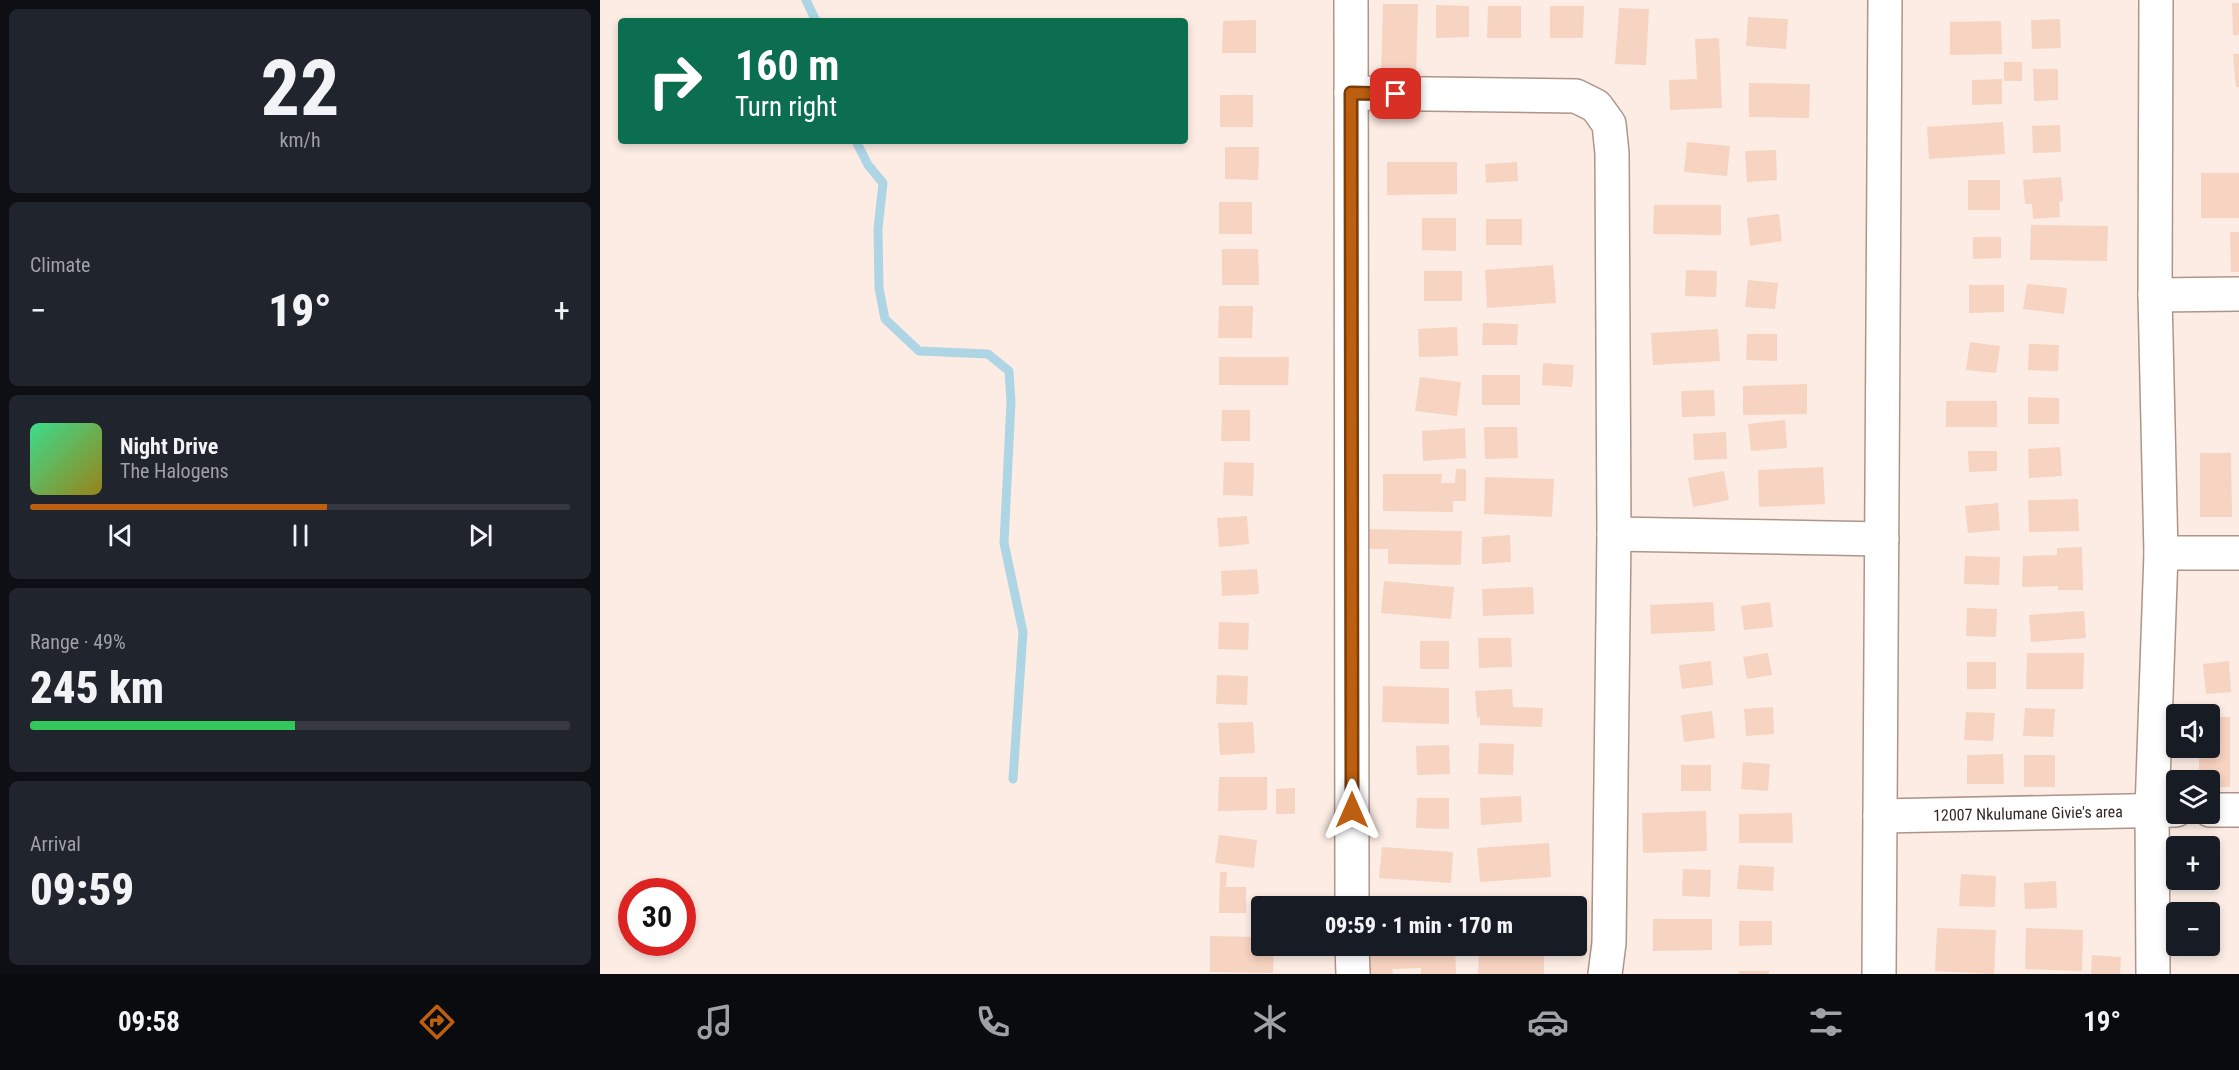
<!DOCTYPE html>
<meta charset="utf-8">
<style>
:root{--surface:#171b24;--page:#20242c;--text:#f1f3f6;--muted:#9ea1a6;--line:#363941;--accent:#bc5f10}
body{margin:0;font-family:"Roboto Condensed",sans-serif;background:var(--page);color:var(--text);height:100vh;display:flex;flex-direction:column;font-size:22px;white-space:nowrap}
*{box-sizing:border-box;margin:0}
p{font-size:20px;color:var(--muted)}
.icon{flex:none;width:33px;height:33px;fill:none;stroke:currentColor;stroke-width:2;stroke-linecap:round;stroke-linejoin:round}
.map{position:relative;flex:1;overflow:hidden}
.sheet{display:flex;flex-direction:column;gap:9px;padding:9px;background:#0d0f14;width:600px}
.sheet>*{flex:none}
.banner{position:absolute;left:18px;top:18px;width:570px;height:126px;border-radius:6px;box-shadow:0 3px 9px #0003;background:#0b6e4f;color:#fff;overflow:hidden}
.controls{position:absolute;left:1566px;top:704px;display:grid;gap:12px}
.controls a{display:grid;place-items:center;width:54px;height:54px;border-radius:6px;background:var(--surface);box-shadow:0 3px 9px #0003;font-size:30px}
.speed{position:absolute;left:18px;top:878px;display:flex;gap:12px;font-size:30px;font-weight:700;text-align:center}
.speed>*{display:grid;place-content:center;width:78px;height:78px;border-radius:50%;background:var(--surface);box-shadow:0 3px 9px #0003;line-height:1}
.speed .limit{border:9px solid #d22;background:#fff;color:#111}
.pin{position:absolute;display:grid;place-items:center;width:51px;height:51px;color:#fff;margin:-26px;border-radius:12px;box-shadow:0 3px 9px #0006}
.me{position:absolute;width:66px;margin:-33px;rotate:0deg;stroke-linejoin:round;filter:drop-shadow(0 0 4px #0008)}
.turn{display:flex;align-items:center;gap:21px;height:126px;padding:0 18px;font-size:27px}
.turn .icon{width:78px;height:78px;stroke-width:2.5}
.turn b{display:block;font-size:42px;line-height:51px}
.big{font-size:45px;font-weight:800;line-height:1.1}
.sheet .widget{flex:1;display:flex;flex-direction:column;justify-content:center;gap:9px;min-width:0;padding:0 21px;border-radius:9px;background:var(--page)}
.sheet .dial{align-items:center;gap:0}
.dial b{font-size:78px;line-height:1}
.song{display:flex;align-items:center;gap:18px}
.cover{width:72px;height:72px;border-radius:9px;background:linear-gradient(135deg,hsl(150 70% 55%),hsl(50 70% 35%))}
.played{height:6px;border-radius:3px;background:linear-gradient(90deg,var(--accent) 55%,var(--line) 55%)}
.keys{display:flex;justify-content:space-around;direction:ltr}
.heat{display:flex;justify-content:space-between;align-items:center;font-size:33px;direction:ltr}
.charge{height:9px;border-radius:4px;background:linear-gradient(90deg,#34c759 49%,var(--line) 0)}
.trip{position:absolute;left:651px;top:896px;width:336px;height:60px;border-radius:6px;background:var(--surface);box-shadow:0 3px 9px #0003;font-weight:800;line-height:60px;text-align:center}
.tab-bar{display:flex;height:96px;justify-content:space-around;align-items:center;background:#090b0e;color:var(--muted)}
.tab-bar .icon{width:42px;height:42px}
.tab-bar .active{color:var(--accent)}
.tab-bar b{font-size:27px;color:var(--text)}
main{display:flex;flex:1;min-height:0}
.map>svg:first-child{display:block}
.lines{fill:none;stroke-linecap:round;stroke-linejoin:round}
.stream{stroke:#add5e4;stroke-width:9}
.building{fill:#f7d3c1}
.minor-casing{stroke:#af9589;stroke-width:36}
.minor{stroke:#fff;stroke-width:33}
.route-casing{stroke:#7a3e0a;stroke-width:15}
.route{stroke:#bc5f10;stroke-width:10}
.labels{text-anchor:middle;stroke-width:4.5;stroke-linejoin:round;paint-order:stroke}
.street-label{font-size:16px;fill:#322823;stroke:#fff}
</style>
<main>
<section class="sheet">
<div class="widget dial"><b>22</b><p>km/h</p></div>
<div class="widget"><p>Climate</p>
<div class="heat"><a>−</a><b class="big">19°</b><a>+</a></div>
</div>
<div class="widget">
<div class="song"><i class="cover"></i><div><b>Night Drive</b><p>The Halogens</p></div></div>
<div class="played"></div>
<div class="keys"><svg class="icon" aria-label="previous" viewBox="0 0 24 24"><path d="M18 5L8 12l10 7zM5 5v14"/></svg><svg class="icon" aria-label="pause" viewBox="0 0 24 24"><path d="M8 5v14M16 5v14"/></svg><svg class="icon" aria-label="next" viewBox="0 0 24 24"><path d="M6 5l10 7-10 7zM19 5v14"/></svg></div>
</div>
<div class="widget"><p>Range · 49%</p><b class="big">245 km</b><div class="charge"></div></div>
<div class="widget"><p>Arrival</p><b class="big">09:59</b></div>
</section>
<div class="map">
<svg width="1639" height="974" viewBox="0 0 1639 974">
<rect width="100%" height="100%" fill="#fcece4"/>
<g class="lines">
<!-- stream -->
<g class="stream">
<polyline points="206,0 216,21"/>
<polyline points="256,141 268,165 283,183 278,229 279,288 285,319 319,351 388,354 409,371 411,402 404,543 423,632 413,779"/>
</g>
</g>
<!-- building -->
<g class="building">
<polygon points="1632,3 1639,3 1639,35 1633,35"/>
<polygon points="783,4 818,4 816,78 781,78"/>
<polygon points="836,5 869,6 869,37 836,38"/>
<polygon points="888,6 921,6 921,38 887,38"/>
<polygon points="950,6 984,6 983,38 950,38"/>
<polygon points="1019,8 1049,9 1046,65 1015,64"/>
<polygon points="1148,17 1188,19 1186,49 1146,46"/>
<polygon points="1460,19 1461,48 1432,49 1431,20"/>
<polygon points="656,20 656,53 622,53 623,21"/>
<polygon points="1401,21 1402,54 1350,55 1350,22"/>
<polygon points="1119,38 1122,108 1070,110 1069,80 1097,79 1095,39"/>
<polygon points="1633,54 1639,54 1639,87 1636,87"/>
<rect x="1404" y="62" width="18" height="19"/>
<polygon points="1433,69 1458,69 1458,100 1434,101"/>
<polygon points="1402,79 1402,104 1372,105 1372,80"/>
<polygon points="1149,83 1210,84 1209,118 1149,117"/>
<rect x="620" y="95" width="33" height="32"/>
<polygon points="1403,122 1405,154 1329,159 1327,127"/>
<polygon points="1460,125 1461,152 1433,153 1432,126"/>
<polygon points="1087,142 1130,146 1127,176 1084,172"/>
<polygon points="625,147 659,147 658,180 625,179"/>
<polygon points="1176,150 1177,180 1147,182 1145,151"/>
<polygon points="787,162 857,162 857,194 787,195"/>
<polygon points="917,162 918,181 886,183 885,164"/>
<rect x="1601" y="173" width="38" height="45"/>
<polygon points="1461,177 1463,201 1459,202 1460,217 1433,219 1432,204 1425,204 1423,180"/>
<rect x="1368" y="180" width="32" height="30"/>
<rect x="619" y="202" width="33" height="32"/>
<polygon points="1054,205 1121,205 1121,235 1053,234"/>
<polygon points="1179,214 1182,241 1150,246 1147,218"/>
<polygon points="822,218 856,218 856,251 822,250"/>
<rect x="886" y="219" width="36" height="26"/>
<polygon points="1431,225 1508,226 1507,261 1430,260"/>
<polygon points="1630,232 1639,232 1639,272 1631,272"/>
<polygon points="1373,237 1401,237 1401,258 1373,259"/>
<polygon points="622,249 658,249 659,285 622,285"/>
<polygon points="953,265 956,303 887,308 885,270"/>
<polygon points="1086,270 1117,271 1116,297 1085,296"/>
<rect x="824" y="271" width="38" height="30"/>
<polygon points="1148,280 1178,283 1175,309 1145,307"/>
<polygon points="1427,284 1467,288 1464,314 1423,309"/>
<polygon points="1369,285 1404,285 1404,312 1369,313"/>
<polygon points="619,306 653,306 652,338 618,338"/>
<polygon points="883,323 918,324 917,345 882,345"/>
<polygon points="857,327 858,356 819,357 818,329"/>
<polygon points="1118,329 1120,361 1053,365 1051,333"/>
<polygon points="1147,334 1177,334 1177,361 1146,360"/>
<polygon points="1370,342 1400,346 1396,373 1366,370"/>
<polygon points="1429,344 1459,345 1458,371 1428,370"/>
<polygon points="619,357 689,357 688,385 619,385"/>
<polygon points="943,363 974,365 972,387 942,385"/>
<rect x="882" y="375" width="38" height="30"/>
<polygon points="820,377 861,382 857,416 815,411"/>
<polygon points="1207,384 1207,414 1143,415 1143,386"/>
<polygon points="1114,390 1115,416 1082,417 1081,391"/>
<polygon points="1428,397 1459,398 1459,424 1428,424"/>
<rect x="1346" y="401" width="51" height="26"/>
<polygon points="622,410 650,410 650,441 621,441"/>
<polygon points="1185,420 1187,448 1151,451 1148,424"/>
<polygon points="884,427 917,427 918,458 885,459"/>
<polygon points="865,428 866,458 823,461 822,431"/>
<polygon points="1126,432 1127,459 1094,460 1093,434"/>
<polygon points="1460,447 1462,476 1429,478 1428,449"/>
<polygon points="1368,451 1397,451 1397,471 1369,472"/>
<polygon points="1600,453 1631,453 1632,517 1600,517"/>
<polygon points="624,462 654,463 653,496 623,495"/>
<polygon points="1223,467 1225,504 1159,507 1158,470"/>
<polygon points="856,469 866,469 866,501 853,501 853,512 783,511 783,474 842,474 841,483 855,483"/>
<polygon points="1124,471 1129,500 1093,507 1088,478"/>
<polygon points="885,477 954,479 952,517 884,514"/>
<polygon points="1478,499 1479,531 1429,532 1428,500"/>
<polygon points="1398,503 1400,530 1368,533 1365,506"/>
<polygon points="647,516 649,544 619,547 617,518"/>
<polygon points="763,529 862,531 861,565 788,564 788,549 762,549"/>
<polygon points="910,535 911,562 882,564 882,537"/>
<polygon points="1482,547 1483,590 1458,590 1458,586 1422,587 1423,556 1457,555 1457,548"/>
<polygon points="1365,556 1400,557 1399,585 1364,584"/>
<polygon points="657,569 659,594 622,596 621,571"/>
<polygon points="784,581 854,587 851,619 781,613"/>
<polygon points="933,587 934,614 883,616 882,589"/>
<polygon points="1113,602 1115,631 1051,634 1050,605"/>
<polygon points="1170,602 1173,627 1144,630 1141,606"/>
<polygon points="1367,608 1397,609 1396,637 1366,636"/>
<polygon points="1484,611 1486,638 1431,642 1429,615"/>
<polygon points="619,622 649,623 648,650 618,649"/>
<polygon points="878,638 911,638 912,667 879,668"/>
<rect x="820" y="641" width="29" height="28"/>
<polygon points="1168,653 1172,675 1147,679 1143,657"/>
<polygon points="1427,653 1484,653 1483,689 1426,689"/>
<polygon points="1111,661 1113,685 1082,689 1079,665"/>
<polygon points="1629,661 1631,692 1606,694 1603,664"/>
<rect x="1367" y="662" width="29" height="27"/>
<polygon points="617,675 648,676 647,705 616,704"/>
<polygon points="783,686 849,688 849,724 782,722"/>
<polygon points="912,689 913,707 943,708 942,727 880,725 880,717 877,718 875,691"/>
<polygon points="1173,707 1174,734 1146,736 1144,709"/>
<polygon points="1425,708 1455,709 1453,737 1423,736"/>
<polygon points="1112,711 1115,738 1084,742 1081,715"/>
<polygon points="1366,712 1395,713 1393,741 1364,740"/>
<polygon points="1610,717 1630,717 1630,787 1610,787 1610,780 1599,780 1599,747 1610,747"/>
<polygon points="653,722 655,753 620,755 618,723"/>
<polygon points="879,743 914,744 913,775 878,774"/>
<polygon points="849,745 850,774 817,775 816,746"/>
<polygon points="1403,754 1404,784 1367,784 1367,755"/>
<rect x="1424" y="755" width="31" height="32"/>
<polygon points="1143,762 1170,764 1168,791 1141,789"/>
<rect x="1081" y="765" width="30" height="26"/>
<polygon points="619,777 667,777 667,810 618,811"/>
<polygon points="695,788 695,814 676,814 676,789"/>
<polygon points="921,796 922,822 881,825 880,798"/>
<polygon points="817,798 849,798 849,829 816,828"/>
<polygon points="1106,811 1107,851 1043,853 1042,813"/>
<polygon points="1192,813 1193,843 1139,843 1139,814"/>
<polygon points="619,835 657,840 654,868 615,863"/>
<polygon points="949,843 951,877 880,882 877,848"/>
<polygon points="782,847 853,852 851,883 779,878"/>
<polygon points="1139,865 1174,867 1173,891 1137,889"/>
<polygon points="1083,869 1111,870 1110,897 1082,896"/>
<polygon points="620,872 627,872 626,887 646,887 646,913 619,913"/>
<polygon points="1361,874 1396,876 1395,907 1359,906"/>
<polygon points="1456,881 1457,908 1425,909 1424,883"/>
<polygon points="851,898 851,906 795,906 795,901"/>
<rect x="877" y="899" width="39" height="7"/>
<polygon points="1053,919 1112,919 1112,950 1053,951"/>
<polygon points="1139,921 1172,921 1172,945 1139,946"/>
<polygon points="1337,928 1396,930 1394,974 1335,971"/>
<polygon points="1426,928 1483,930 1482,971 1425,969"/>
<polygon points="610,936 662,937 662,945 674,945 673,973 610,972"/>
<polygon points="770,945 855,945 856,974 821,974 821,968 792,969 793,974 768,974"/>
<polygon points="879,953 944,953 944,974 878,974"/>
<polygon points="1492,955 1521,957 1520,974 1491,974"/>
<rect x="1139" y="971" width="30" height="3"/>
</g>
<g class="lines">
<!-- minor casing -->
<g class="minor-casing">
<g id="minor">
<polyline points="751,0 752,906"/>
<polyline points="751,93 976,96 996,106 1009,124 1012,153 1014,534 1009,943 1005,974"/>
<polyline points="1555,295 1639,294"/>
<polyline points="1014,534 1282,539"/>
<polyline points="1561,553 1639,553"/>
<polyline points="1610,810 1639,810"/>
<path id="s1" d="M1280,816L1576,810"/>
<polyline points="752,945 753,974"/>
<polyline points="1279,974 1285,0"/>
<polyline points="1553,974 1552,810 1561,553 1555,295 1556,0"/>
</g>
</g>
<!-- minor -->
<use href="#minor" class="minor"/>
</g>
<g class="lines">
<!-- route casing -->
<g class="route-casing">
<polyline id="route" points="752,810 751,93 796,94"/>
</g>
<!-- route -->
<use href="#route" class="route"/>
</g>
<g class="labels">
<!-- street labels -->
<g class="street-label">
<text dy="6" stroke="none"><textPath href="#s1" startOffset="148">12007 Nkulumane Givie's area</textPath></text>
</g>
</g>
</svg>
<div class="controls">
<a><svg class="icon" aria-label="sound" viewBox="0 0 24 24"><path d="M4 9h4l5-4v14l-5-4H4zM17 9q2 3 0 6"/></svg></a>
<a><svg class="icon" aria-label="layers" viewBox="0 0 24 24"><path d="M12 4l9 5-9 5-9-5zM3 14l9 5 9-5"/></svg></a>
<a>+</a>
<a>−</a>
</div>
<div class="speed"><div class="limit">30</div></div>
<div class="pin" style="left:796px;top:94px;background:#d93025"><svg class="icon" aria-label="arrive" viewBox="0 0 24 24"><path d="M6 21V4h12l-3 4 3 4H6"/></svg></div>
<svg class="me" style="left:752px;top:810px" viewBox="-20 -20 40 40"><path d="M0-17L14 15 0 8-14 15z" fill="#bc5f10" stroke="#fff" stroke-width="4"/></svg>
<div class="trip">09:59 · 1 min · 170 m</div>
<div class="banner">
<div class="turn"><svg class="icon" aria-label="right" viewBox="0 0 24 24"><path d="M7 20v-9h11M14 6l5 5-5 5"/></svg><div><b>160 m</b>Turn right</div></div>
</div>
</div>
</main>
<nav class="tab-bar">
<b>09:58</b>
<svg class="icon active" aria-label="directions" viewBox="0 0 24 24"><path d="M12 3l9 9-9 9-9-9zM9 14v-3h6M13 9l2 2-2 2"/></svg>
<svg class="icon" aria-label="music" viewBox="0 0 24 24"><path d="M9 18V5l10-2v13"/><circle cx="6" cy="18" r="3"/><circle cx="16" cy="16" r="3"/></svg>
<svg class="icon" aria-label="phone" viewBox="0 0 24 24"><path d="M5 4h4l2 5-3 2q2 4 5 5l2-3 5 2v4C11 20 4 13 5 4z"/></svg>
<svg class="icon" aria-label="climate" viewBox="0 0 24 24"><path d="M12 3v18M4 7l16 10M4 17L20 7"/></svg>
<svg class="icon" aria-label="car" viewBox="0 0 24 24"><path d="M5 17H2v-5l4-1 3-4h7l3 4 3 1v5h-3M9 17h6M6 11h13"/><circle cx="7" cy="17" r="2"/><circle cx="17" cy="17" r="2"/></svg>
<svg class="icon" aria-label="filters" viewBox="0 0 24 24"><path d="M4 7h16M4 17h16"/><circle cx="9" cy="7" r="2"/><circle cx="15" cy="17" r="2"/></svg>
<b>19°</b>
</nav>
